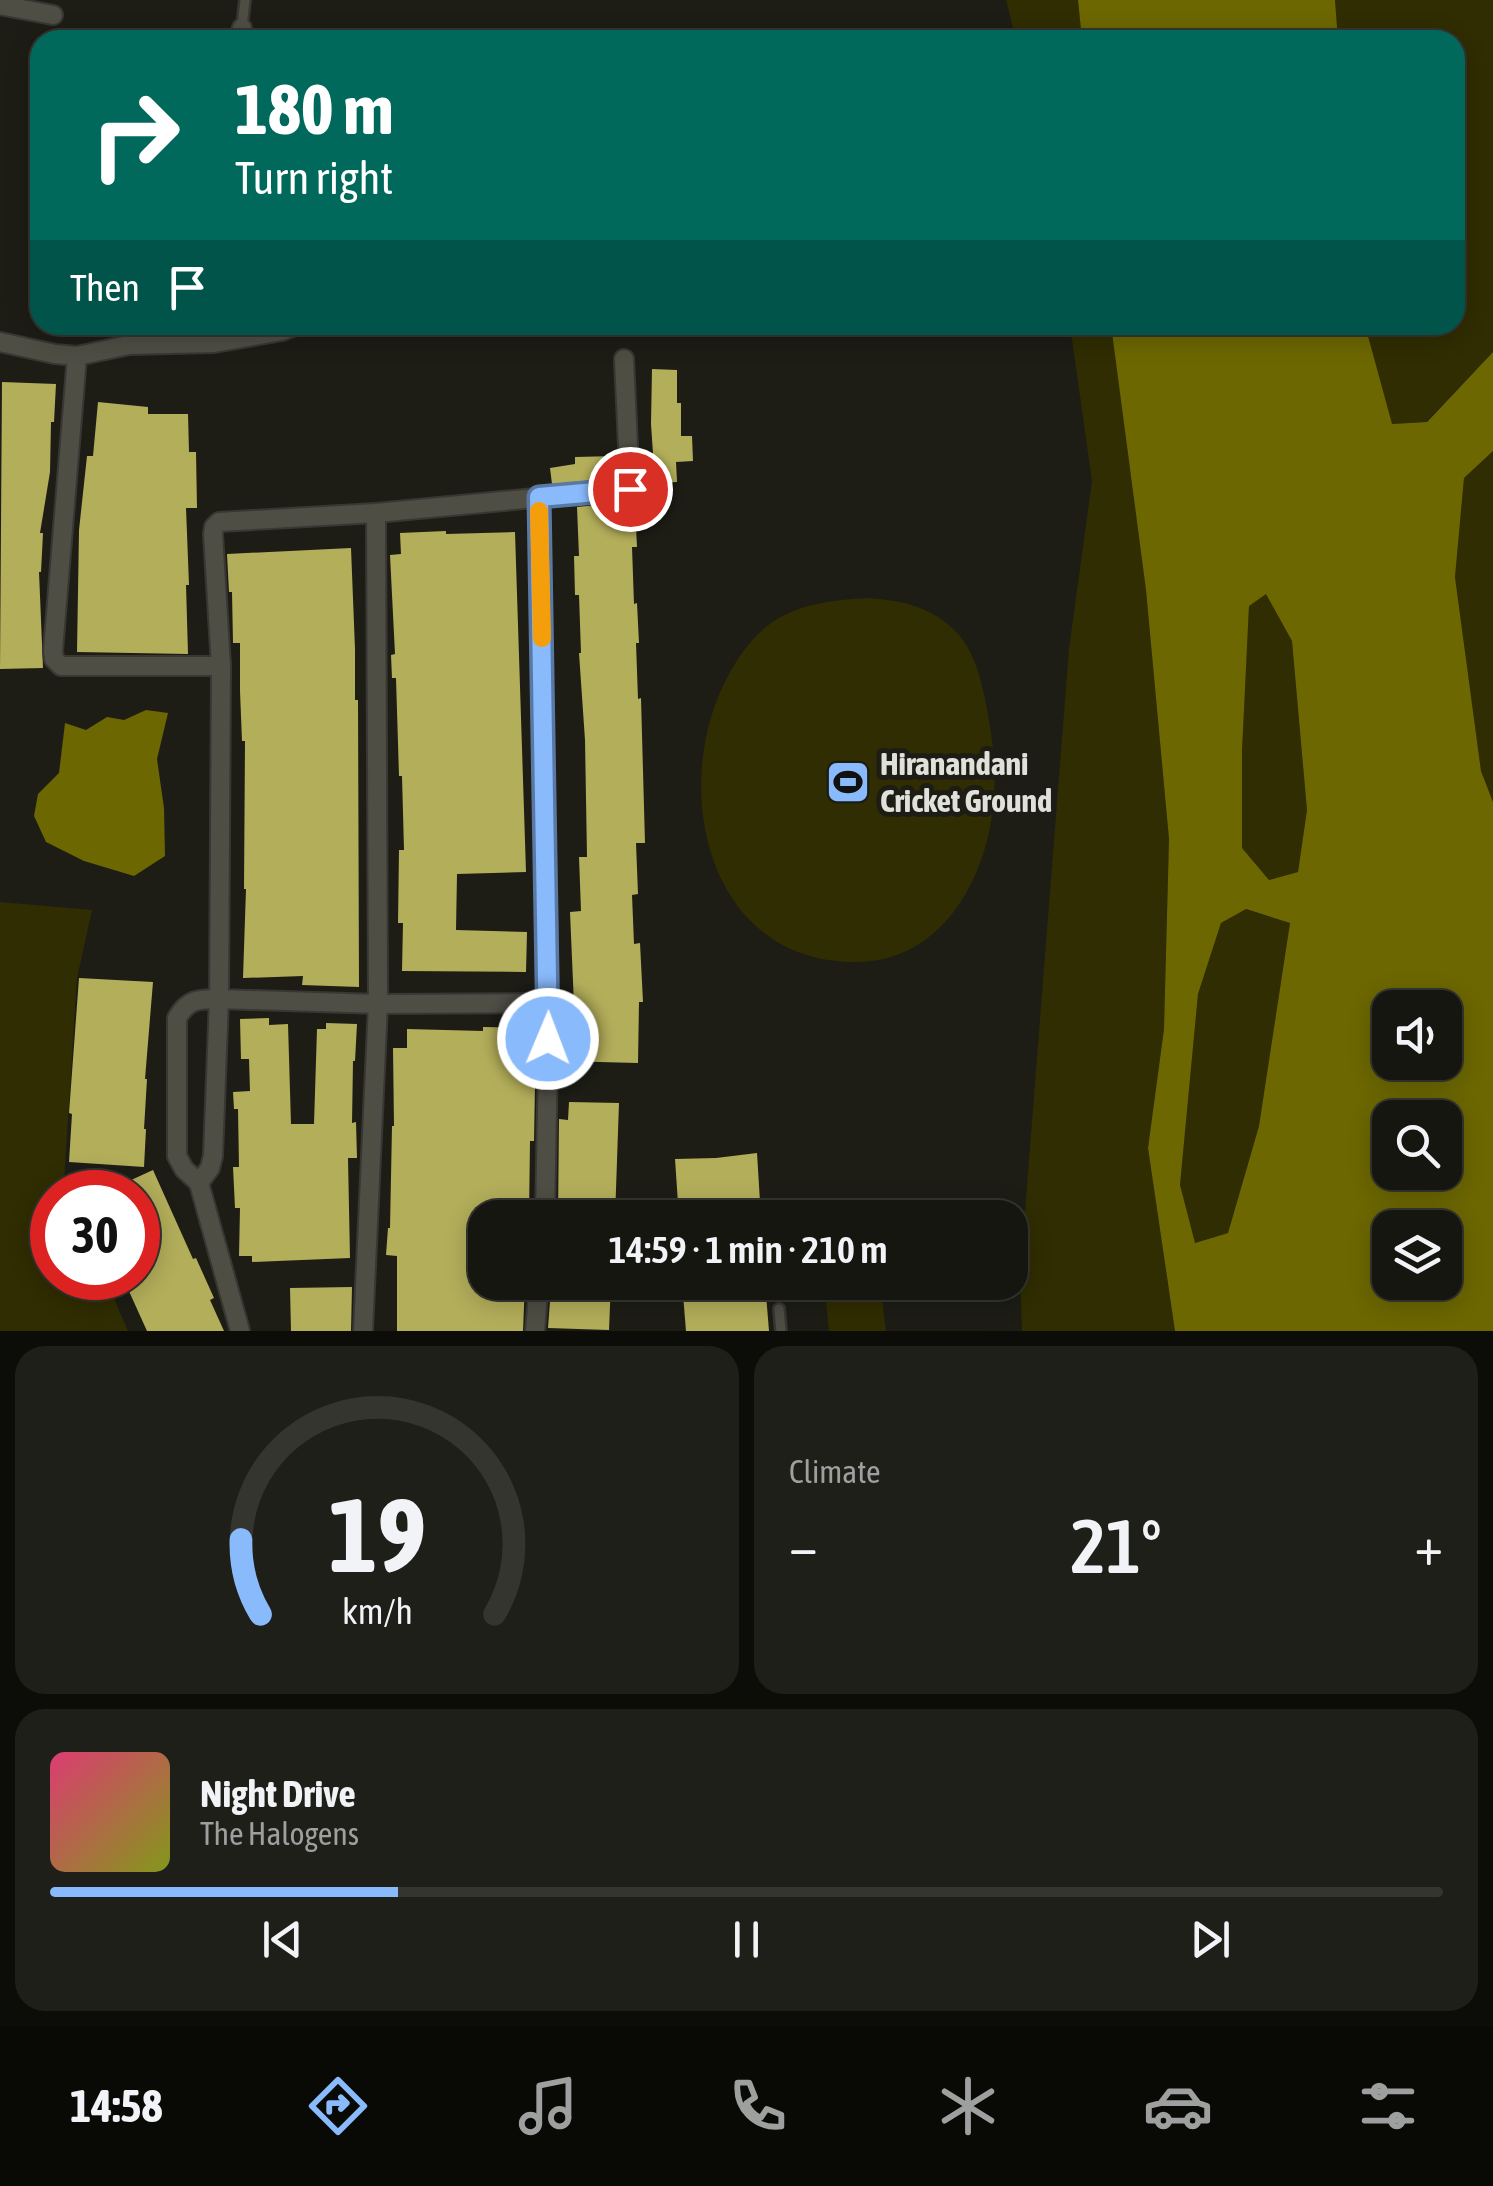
<!DOCTYPE html>
<meta charset="utf-8">
<style>
:root{--surface:#161610;--page:#1f1f19;--text:#f1f3f6;--muted:#9e9f9f;--line:#353530;--accent:#89bafc}
body{margin:0;font-family:"Asap Condensed",sans-serif;background:var(--page);color:var(--text);height:100vh;display:flex;flex-direction:column;font-size:38px;white-space:nowrap}
*{box-sizing:border-box;margin:0}
p{font-size:32px;color:var(--muted)}
.icon{flex:none;width:55px;height:55px;fill:none;stroke:currentColor;stroke-width:2;stroke-linecap:round;stroke-linejoin:round}
.map{position:relative;height:1331px;overflow:hidden}
.drawer{display:flex;flex-direction:column;gap:15px;padding:15px;background:#0c0c09;flex:1}
.drawer>*{flex:none}
.top-card{position:absolute;left:30px;top:30px;width:1435px;height:305px;border-radius:30px;box-shadow:0 5px 25px #0003,0 0 0 2px var(--line);background:#00695c;color:#fff;overflow:hidden}
.buttons{position:absolute;left:1372px;top:990px;display:grid;gap:20px}
.buttons a{display:grid;place-items:center;width:90px;height:90px;border-radius:20px;background:var(--surface);box-shadow:0 5px 25px #0003,0 0 0 2px var(--line);font-size:50px}
.speed{position:absolute;left:30px;top:1170px;display:flex;gap:20px;font-size:50px;font-weight:700;text-align:center}
.speed>*{display:grid;place-content:center;width:130px;height:130px;border-radius:50%;background:var(--surface);box-shadow:0 5px 25px #0003,0 0 0 2px var(--line);line-height:1}
.speed .limit{border:15px solid #d22;background:#fff;color:#111}
.pin{position:absolute;display:grid;place-items:center;width:85px;height:85px;color:#fff;margin:-42px;border:5px solid #fff;border-radius:50%;box-shadow:0 2px 10px #0007}
.me{position:absolute;width:110px;margin:-55px;rotate:1deg;stroke-linejoin:round;filter:drop-shadow(0 0 8px #0008)}
.turn{display:flex;align-items:center;gap:35px;height:210px;padding:0 40px;font-size:45px}
.turn .icon{width:130px;height:130px;stroke-width:2.5}
.turn b{display:block;font-size:70px;line-height:85px}
.then{display:flex;align-items:center;height:95px;padding:0 40px;background:#0003;gap:20px;font-size:38px}
.big{font-size:75px;font-weight:600;line-height:1.1}
.drawer .card{flex:1;display:flex;flex-direction:column;justify-content:center;gap:15px;min-width:0;padding:0 35px;border-radius:30px;background:var(--page)}
.drawer .dial{align-items:center;gap:0}
.dial svg{height:260px;overflow:visible;fill:none;stroke:var(--line);stroke-width:7;stroke-linecap:round;text-anchor:middle}
.dial text{fill:var(--text);stroke:none}
.song{display:flex;align-items:center;gap:30px}
.cover{width:120px;height:120px;border-radius:15px;background:linear-gradient(135deg,hsl(340 70% 55%),hsl(70 70% 35%))}
.played{height:10px;border-radius:5px;background:linear-gradient(90deg,var(--accent) 25%,var(--line) 25%)}
.keys{display:flex;justify-content:space-around;direction:ltr}
.heat{display:flex;justify-content:space-between;align-items:center;font-size:55px;direction:ltr}
.drawer .tiles{flex:1;display:grid;gap:15px;grid-template-columns:1fr 1fr}
.card:last-child{grid-column:span 2}
.trip{position:absolute;left:468px;top:1200px;width:560px;height:100px;border-radius:30px;background:var(--surface);box-shadow:0 5px 25px #0003,0 0 0 2px var(--line);font-weight:600;line-height:100px;text-align:center}
.tabs{display:flex;height:160px;justify-content:space-around;align-items:center;background:#090906;color:var(--muted)}
.tabs .icon{width:70px;height:70px}
.tabs .on{color:var(--accent)}
.tabs b{font-size:45px;color:var(--text)}
.map>svg:first-child{display:block}
.green{fill:#302d02}
.water{fill:#6c6700;fill-rule:evenodd}
.building{fill:#b3ae5a}
.lines{fill:none;stroke-linecap:round;stroke-linejoin:round}
.service-casing{stroke:#383733;stroke-width:14}
.minor-casing{stroke:#383733;stroke-width:22}
.service{stroke:#4e4e45;stroke-width:9}
.minor{stroke:#4e4e45;stroke-width:18}
.route-casing{stroke:#5979a4;stroke-width:25}
.route{stroke:#89bafc;stroke-width:18}
.slow{stroke:#f59e0b;stroke-width:18}
.labels{text-anchor:middle;stroke-width:10;stroke-linejoin:round;paint-order:stroke}
.poi-label{font-size:32px;font-weight:bold;fill:#e1e1dc;stroke:#1d1d16;text-anchor:start}
</style>
<div class="map">
<svg width="1493" height="1331" viewBox="0 0 1493 1331">
<rect width="100%" height="100%" fill="#1d1d16"/>
<!-- green -->
<g class="green">
<polygon points="1006,0 1078,0 1082,40 1016,40"/>
<polygon points="1335,0 1493,0 1493,352 1426,422 1391,424 1365,325 1455,325 1455,40 1338,40"/>
<polygon points="1070,325 1111,325 1146,590 1169,839 1164,1029 1148,1148 1175,1331 1022,1331 1020,1275 1069,649 1092,481"/>
<polygon points="1493,451 1493,802 1481,771 1455,576 1464,478"/>
<polygon points="1266,593 1292,641 1307,810 1298,872 1269,880 1242,848 1242,751 1249,605"/>
<path d="M867,598C897,600 927,605 951,627C975,648 981,679 987,709C993,741 997,774 993,807C985,882 940,962 856,962C706,963 668,785 729,674C741,653 756,631 779,618C806,603 836,600 867,598Z"/>
<polygon points="0,902 92,910 77,978 64,1182 68,1192 52,1192 52,1278 105,1278 128,1331 0,1331"/>
<polygon points="1245,909 1290,923 1259,1126 1228,1233 1194,1243 1180,1185 1198,994 1221,923"/>
<polygon points="824,1283 880,1283 886,1331 829,1331"/>
</g>
<!-- water -->
<g class="water">
<polygon points="1078,0 1335,0 1338,40 1082,40"/>
<path d="M1111,325H1365L1392,424L1427,422L1493,352V451L1464,478L1455,577L1481,771L1493,802V1331H1175L1148,1148L1164,1029L1169,839L1146,590ZM1266,594L1292,641L1307,810L1298,872L1269,880L1242,848V751L1249,606ZM1246,909L1290,923L1259,1126L1228,1233L1195,1243L1180,1185L1198,994L1221,923ZM1390,1008H1445V1062H1390ZM1390,1118H1445V1172H1390ZM1390,1228H1445V1282H1390Z"/>
<polygon points="146,710 168,713 157,759 164,808 165,856 134,876 84,861 46,842 34,816 38,794 59,773 65,723 86,730 107,717 124,720"/>
</g>
<!-- building -->
<g class="building">
<polygon points="652,369 677,370 677,403 681,403 681,436 692,436 693,461 676,462 677,482 655,483 651,424"/>
<polygon points="2,382 56,384 54,422 51,422 50,472 40,533 43,533 41,572 39,572 43,668 0,669"/>
<polygon points="98,402 148,407 148,414 188,414 189,452 196,452 197,508 186,508 189,585 186,585 188,654 77,652 79,530 87,456 93,456"/>
<polygon points="616,456 617,478 552,484 550,468 575,464 575,457"/>
<polygon points="618,503 618,508 635,507 637,547 632,547 634,604 637,603 639,643 636,643 638,699 641,698 645,843 636,843 638,894 632,895 634,944 640,943 643,1002 639,1002 638,1063 560,1061 564,1004 574,1005 570,912 581,911 579,857 587,857 585,740 579,653 581,653 579,595 575,595 574,556 579,556 577,507"/>
<polygon points="446,531 446,534 515,532 526,872 457,874 456,930 527,932 526,972 402,971 403,923 398,923 399,850 404,850 402,776 399,776 396,678 392,678 391,655 395,654 390,555 401,554 400,533"/>
<polygon points="351,548 355,649 355,700 358,700 359,987 302,985 303,976 243,978 246,889 244,889 245,741 242,741 240,691 240,643 233,643 232,592 229,592 227,554"/>
<polygon points="79,978 153,982 145,1079 147,1079 144,1129 146,1129 144,1167 69,1162 72,1114 69,1113"/>
<polygon points="269,1018 269,1025 288,1024 291,1124 314,1124 317,1029 326,1029 326,1023 357,1024 355,1061 353,1061 352,1123 356,1122 357,1158 348,1158 350,1258 252,1262 252,1256 239,1256 240,1208 235,1208 233,1167 239,1167 238,1109 234,1109 233,1092 250,1091 249,1059 241,1059 240,1019"/>
<polygon points="483,1027 536,1028 534,1141 530,1141 529,1214 485,1213 485,1282 525,1282 523,1331 397,1331 397,1256 386,1255 388,1228 390,1228 392,1126 394,1126 393,1048 407,1048 407,1029 483,1031"/>
<polygon points="569,1102 619,1103 615,1218 558,1218 559,1119 568,1120"/>
<polygon points="757,1153 761,1218 679,1218 675,1159 716,1158"/>
<polygon points="153,1170 193,1259 196,1258 214,1298 210,1300 224,1331 147,1331 123,1278 138,1278 138,1192 105,1192"/>
<polygon points="586,1282 611,1282 609,1330 548,1328 550,1301 566,1302 566,1292 585,1292"/>
<polygon points="682,1282 765,1282 769,1331 686,1331"/>
<polygon points="352,1287 351,1331 291,1331 290,1288"/>
</g>
<g class="lines">
<!-- service casing -->
<g class="service-casing">
<g id="service">
<polyline points="242,27 245,0"/>
<polyline points="779,1309 781,1331"/>
</g>
</g>
<!-- minor casing -->
<g class="minor-casing">
<g id="minor">
<polyline points="0,5 53,15"/>
<polyline points="238,40 242,28"/>
<polyline points="0,342 55,354 77,356 129,345 214,343 282,331 297,325"/>
<polyline points="77,356 53,651 54,659 61,666 221,666 213,534 214,527 219,522 376,513 630,489 624,359"/>
<polyline points="539,497 549,1003 545,1218"/>
<polyline points="376,513 378,1004 549,1003"/>
<path d="M221,666L219,999L213,1156L210,1168L199,1183L184,1169L177,1156V1018C188,999 198,999 219,999L378,1004L363,1331"/>
<polyline points="199,1183 240,1331"/>
<polyline points="535,1331 539,1282"/>
</g>
</g>
<!-- service -->
<use href="#service" class="service"/>
<!-- minor -->
<use href="#minor" class="minor"/>
</g>
<g class="lines">
<!-- route casing -->
<g class="route-casing">
<polyline id="route" points="548,1039 539,497 630,489"/>
</g>
<!-- route -->
<use href="#route" class="route"/>
<!-- slow -->
<polyline class="slow" points="539,511 542,638"/>
</g>
<!-- icons -->
<defs>
<g id="stadium-square" transform="scale(2.25)"><rect x="-9" y="-9" width="18" height="18" rx="4" fill="#89bafc" stroke="#1d1d16"/><path d="M0-5a6.5 5 0 1 0 0 10a6.5 5 0 1 0 0-10ZM-3.5-1.8h7v3.6h-7Z" fill="#111"/></g>
</defs>
<g fill-rule="evenodd">
<use href="#stadium-square" x="848" y="782"/>
</g>
<g class="labels">
<!-- poi labels -->
<g class="poi-label">
<text x="880" y="775">Hiranandani<tspan x="880" dy="37">Cricket Ground</tspan></text>
</g>
</g>
</svg>
<div class="buttons">
<a><svg class="icon" aria-label="sound" viewBox="0 0 24 24"><path d="M4 9h4l5-4v14l-5-4H4zM17 9q2 3 0 6"/></svg></a>
<a><svg class="icon" aria-label="search" viewBox="0 0 24 24"><circle cx="10" cy="10" r="6"/><path d="M15 15l6 6"/></svg></a>
<a><svg class="icon" aria-label="layers" viewBox="0 0 24 24"><path d="M12 4l9 5-9 5-9-5zM3 14l9 5 9-5"/></svg></a>
</div>
<div class="speed"><div class="limit">30</div></div>
<div class="pin" style="left:630px;top:489px;background:#d93025"><svg class="icon" aria-label="arrive" viewBox="0 0 24 24"><path d="M6 21V4h12l-3 4 3 4H6"/></svg></div>
<svg class="me" style="left:548px;top:1039px" viewBox="-20 -20 40 40"><circle r="17" fill="#89bafc" stroke="#fff" stroke-width="3"/><path d="M0-11L8 9 0 5-8 9z" fill="#fff"/></svg>
<div class="trip">14:59 · 1 min · 210 m</div>
<div class="top-card">
<div class="turn"><svg class="icon" aria-label="right" viewBox="0 0 24 24"><path d="M7 20v-9h11M14 6l5 5-5 5"/></svg><div><b>180 m</b>Turn right</div></div>
<div class="then">Then<svg class="icon" aria-label="arrive" viewBox="0 0 24 24"><path d="M6 21V4h12l-3 4 3 4H6"/></svg></div>
</div>
</div>
<section class="drawer">
<div class="tiles">
<div class="card dial"><svg viewBox="0 0 100 80">
<path d="M14 69A42 42 0 1 1 86 69"/>
<path d="M14 69A42 42 0 0 1 8 46" stroke="#89bafc"/>
<text x="50" y="56" font-size="32" font-weight="700">19</text>
<text x="50" y="72" font-size="11">km/h</text>
</svg></div>
<div class="card"><p>Climate</p>
<div class="heat"><a>−</a><b class="big">21°</b><a>+</a></div>
</div>
<div class="card">
<div class="song"><i class="cover"></i><div><b>Night Drive</b><p>The Halogens</p></div></div>
<div class="played"></div>
<div class="keys"><svg class="icon" aria-label="previous" viewBox="0 0 24 24"><path d="M18 5L8 12l10 7zM5 5v14"/></svg><svg class="icon" aria-label="pause" viewBox="0 0 24 24"><path d="M8 5v14M16 5v14"/></svg><svg class="icon" aria-label="next" viewBox="0 0 24 24"><path d="M6 5l10 7-10 7zM19 5v14"/></svg></div>
</div>
</div>
</section>
<nav class="tabs">
<b>14:58</b>
<svg class="icon on" aria-label="directions" viewBox="0 0 24 24"><path d="M12 3l9 9-9 9-9-9zM9 14v-3h6M13 9l2 2-2 2"/></svg>
<svg class="icon" aria-label="music" viewBox="0 0 24 24"><path d="M9 18V5l10-2v13"/><circle cx="6" cy="18" r="3"/><circle cx="16" cy="16" r="3"/></svg>
<svg class="icon" aria-label="phone" viewBox="0 0 24 24"><path d="M5 4h4l2 5-3 2q2 4 5 5l2-3 5 2v4C11 20 4 13 5 4z"/></svg>
<svg class="icon" aria-label="climate" viewBox="0 0 24 24"><path d="M12 3v18M4 7l16 10M4 17L20 7"/></svg>
<svg class="icon" aria-label="car" viewBox="0 0 24 24"><path d="M5 17H2v-5l4-1 3-4h7l3 4 3 1v5h-3M9 17h6M6 11h13"/><circle cx="7" cy="17" r="2"/><circle cx="17" cy="17" r="2"/></svg>
<svg class="icon" aria-label="filters" viewBox="0 0 24 24"><path d="M4 7h16M4 17h16"/><circle cx="9" cy="7" r="2"/><circle cx="15" cy="17" r="2"/></svg>
</nav>
